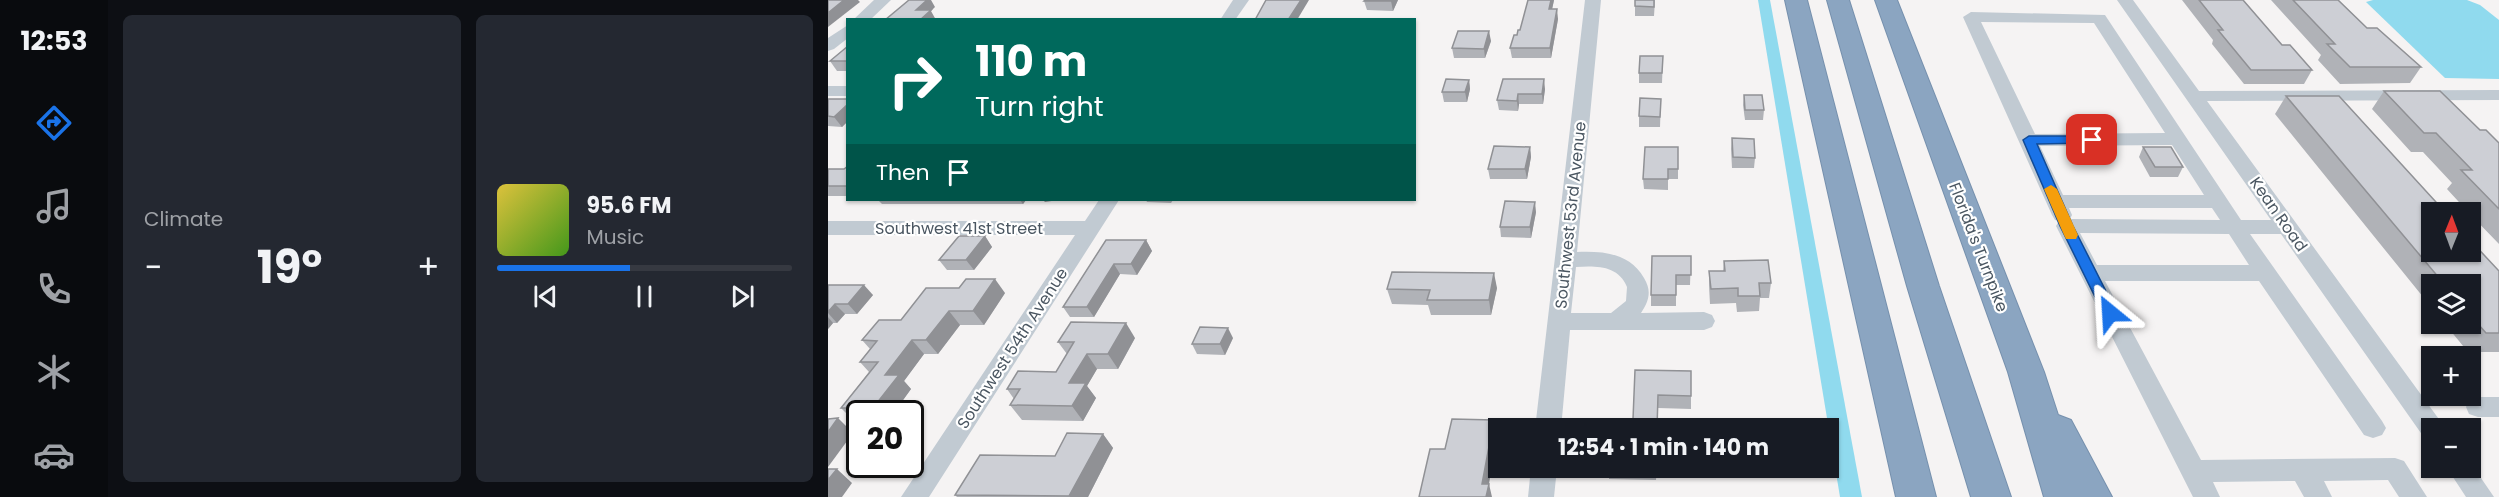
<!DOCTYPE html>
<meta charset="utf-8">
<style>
:root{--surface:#171b24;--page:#242831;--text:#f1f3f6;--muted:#9ea1a6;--line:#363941;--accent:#1a73e8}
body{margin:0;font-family:Poppins,sans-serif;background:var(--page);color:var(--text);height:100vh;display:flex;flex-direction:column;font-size:22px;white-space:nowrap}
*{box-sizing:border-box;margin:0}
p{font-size:20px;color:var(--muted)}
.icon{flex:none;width:33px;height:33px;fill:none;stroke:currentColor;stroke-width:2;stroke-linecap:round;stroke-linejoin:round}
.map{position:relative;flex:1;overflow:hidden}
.details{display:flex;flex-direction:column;gap:15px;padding:15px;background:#0d0f14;width:720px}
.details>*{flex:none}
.top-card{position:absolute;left:18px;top:18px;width:570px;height:183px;border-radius:0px;box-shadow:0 2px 4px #0004;background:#00695c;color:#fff;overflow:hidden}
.needle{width:39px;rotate:1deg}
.buttons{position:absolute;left:1593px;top:202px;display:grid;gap:12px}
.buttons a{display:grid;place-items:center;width:60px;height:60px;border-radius:0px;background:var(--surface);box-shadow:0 2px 4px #0004;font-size:30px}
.speed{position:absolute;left:18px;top:400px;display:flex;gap:12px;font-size:30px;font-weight:700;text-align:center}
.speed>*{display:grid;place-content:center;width:78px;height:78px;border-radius:50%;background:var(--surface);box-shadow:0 2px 4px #0004;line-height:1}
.speed .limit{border:3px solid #111;border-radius:9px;background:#fff;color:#111}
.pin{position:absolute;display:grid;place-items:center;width:51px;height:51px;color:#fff;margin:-26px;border-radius:12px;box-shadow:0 3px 9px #0006}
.me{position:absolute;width:66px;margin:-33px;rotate:333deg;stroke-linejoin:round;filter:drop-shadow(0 0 4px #0008)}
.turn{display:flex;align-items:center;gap:21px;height:126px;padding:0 30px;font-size:27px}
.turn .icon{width:78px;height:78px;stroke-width:2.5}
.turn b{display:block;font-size:42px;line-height:51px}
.then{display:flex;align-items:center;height:57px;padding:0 30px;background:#0003;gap:12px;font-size:22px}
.big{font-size:45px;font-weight:700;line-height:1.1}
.details .card{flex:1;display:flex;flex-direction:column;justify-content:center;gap:9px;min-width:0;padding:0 21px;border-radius:9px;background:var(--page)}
.song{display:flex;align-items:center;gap:18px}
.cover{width:72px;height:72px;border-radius:9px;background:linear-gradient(135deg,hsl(50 70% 55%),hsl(100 70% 35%))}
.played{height:6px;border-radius:3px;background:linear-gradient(90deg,var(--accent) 45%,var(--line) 45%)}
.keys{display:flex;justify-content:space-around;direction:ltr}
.heat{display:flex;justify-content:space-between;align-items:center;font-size:33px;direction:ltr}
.details .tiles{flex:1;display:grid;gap:15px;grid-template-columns:repeat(2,1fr)}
.trip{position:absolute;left:660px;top:418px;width:351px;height:60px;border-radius:0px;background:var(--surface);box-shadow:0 2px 4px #0004;font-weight:700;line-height:60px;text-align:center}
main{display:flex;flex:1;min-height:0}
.dock{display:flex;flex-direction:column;width:108px;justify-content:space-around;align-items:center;background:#090b0e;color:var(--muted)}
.dock .icon{width:42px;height:42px}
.dock .selected{color:var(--accent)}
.dock b{font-size:27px;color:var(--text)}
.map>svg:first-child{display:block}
.water{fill:#90daee}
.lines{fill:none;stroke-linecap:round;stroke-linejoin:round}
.canal{fill:#90daee;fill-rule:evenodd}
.highway-casing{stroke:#7690ad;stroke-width:2}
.minor{fill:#c1cad2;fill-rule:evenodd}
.highway{fill:#8ba5c1;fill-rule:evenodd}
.wall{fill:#b0b2b7}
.shaded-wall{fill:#909195}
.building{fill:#cdcfd5;stroke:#909195;stroke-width:1.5}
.route{fill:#1a73e8;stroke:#114b97;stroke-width:1.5}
.slow{fill:#f59e0b}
.labels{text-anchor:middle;stroke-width:4.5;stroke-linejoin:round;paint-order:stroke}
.street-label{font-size:16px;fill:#4a5661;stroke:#fff}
</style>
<main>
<nav class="dock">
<b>12:53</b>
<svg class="icon selected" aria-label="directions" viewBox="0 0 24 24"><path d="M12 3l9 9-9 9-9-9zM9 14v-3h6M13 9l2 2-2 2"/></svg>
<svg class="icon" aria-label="music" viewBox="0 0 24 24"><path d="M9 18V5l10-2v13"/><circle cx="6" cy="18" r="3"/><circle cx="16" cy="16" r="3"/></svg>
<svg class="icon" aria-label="phone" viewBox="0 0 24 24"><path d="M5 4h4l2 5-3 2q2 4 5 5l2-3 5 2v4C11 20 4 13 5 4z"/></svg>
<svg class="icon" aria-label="climate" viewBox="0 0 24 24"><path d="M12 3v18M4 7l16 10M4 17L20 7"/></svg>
<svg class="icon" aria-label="car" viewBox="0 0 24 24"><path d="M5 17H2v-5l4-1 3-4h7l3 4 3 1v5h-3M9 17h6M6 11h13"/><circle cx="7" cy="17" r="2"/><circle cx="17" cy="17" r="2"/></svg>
</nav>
<section class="details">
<div class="tiles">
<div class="card"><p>Climate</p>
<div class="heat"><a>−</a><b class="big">19°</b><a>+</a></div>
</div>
<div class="card">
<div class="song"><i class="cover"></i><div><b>95.6 FM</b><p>Music</p></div></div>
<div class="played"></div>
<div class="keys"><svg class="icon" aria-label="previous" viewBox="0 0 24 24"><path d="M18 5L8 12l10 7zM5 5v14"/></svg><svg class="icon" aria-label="pause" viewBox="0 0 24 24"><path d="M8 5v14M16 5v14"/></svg><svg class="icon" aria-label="next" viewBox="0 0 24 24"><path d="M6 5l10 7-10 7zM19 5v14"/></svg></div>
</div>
</div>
</section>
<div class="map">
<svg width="1671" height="497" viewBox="0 0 1671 497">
<rect width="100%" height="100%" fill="#f5f3f3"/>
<!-- water -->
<polygon class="water" points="1545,0 1639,0 1652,5 1671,20 1671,79 1617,78 1538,2"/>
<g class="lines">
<!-- canal -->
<polygon class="canal" points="930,0 942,0 1034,497 1012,497"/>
<!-- highway casing -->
<g class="highway-casing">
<g id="highway">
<polygon points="957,0 979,0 1108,497 1068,497"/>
<polygon points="999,0 1021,0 1111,286 1183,497 1143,497 1079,286"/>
<polygon points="1047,0 1069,0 1216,372 1230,415 1243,420 1284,497 1216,497 1180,372"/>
</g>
</g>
<!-- minor -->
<g class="minor">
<polygon points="46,0 63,0 42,20 25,20"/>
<polygon points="405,0 421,0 407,20 392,20"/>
<path d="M757,0H773L749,252C775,251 802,253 816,278C824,291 821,301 813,313L876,312L884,315L887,321L884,327L876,330H742L733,429H707ZM748,267C768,266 790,265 799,287L798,301L783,313H743Z"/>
<path d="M1289,0H1305L1371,91L1671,90V100L1379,101L1613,422L1617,429H1604V439L1595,436L1453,234H1422L1554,421L1558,428L1554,435L1545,438L1536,435L1431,281H1277L1373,460L1567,458L1576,461L1599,497H1571L1560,480L1496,481L1504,497H1476L1467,481L1385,482L1392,497H1365L1228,226L1231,221L1227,220L1224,215L1135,17L1143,12L1277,15L1413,220H1443ZM1153,22L1266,23L1337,133L1207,134ZM1344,145L1376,195H1235L1212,146ZM1241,208H1384L1392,220L1242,219L1244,215ZM1252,233L1401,234L1421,265H1269Z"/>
<polygon points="20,25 20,38 6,49 0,51 0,38"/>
<rect x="0" y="86" width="20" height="10"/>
<polygon points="271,200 291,200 101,497 73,497 247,235 0,235 0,221 257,221"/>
<polygon points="1650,397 1671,397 1671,417 1650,417 1641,414 1638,407 1641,400"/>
<polygon points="1642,462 1666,497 1638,497 1619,468 1642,468"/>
<polygon points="703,468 729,468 726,497 700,497"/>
</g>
<!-- highway -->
<use href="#highway" class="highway"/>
</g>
<!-- wall -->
<g class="wall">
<polygon points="570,0 565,11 539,10 536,1"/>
<polygon points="700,0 726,0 724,9 730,19 723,58 684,58 682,48 689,35 692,30"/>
<polygon points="807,0 827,0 826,16 807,16"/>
<polygon points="1354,0 1415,0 1454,45 1484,70 1476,84 1416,84 1384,44 1385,40"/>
<polygon points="1443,0 1510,0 1539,28 1593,67 1582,83 1512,84 1490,60 1493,55"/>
<polygon points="663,41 657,58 626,58 624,48"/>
<polygon points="20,46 20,71 9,71 2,61"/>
<polygon points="835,56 834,83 811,83 811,73"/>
<polygon points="675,79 717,89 715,104 691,104 690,111 671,110 669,100"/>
<polygon points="641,80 642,89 639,102 616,102 614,92"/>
<polygon points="1556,91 1652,130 1671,143 1671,244 1642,214 1642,213 1641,213 1619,189 1624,183 1595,152 1583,152 1544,109"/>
<polygon points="916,95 936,110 935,120 917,120 915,105"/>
<polygon points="1458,96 1671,271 1671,352 1640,352 1617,324 1642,324 1642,285 1604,285 1604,308 1447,114"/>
<polygon points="0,99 20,99 20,121 14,127 0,126"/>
<polygon points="833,99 832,127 811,127 811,116"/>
<polygon points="904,138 927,158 926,168 904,168 903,149"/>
<polygon points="702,147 703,157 699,179 662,179 660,169"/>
<polygon points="850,147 850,179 840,179 840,190 816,189 815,179"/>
<polygon points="1315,147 1355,167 1350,177 1322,177 1311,157"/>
<polygon points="20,166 20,196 0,196 0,169 16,169"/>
<polygon points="50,200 198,200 195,204 54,204"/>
<polygon points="318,200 345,200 343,203 319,202"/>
<polygon points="708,212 703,238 673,237 672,227"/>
<polygon points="157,236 164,247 146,270 119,270 111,260"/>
<polygon points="278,240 318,240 324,251 309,275 292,274 266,317 242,317 235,307"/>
<polygon points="863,256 862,285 848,285 848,306 823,306 823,295"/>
<polygon points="896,261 943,283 941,298 932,298 931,311 909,312 908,303 882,304 881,286 881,271 895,271"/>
<polygon points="0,285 45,295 29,314 17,314 9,323 5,323 0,329"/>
<polygon points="669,288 663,315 603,315 600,305 564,304 559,289"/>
<polygon points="177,293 156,325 132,325 110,354 96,354 76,381 83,389 65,414 32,414 32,422 27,422 13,408 41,372 32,362 42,349 34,340 73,320"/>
<polygon points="307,338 290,369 269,369 259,386 268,398 255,421 194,420 182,405 186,399 179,389 228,372 239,354 230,342"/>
<polygon points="405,338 397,355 369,354 364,344"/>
<polygon points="807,370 863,396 863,409 830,408 805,419"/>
<polygon points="275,434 285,448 260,497 129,497 127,495 227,456"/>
<polygon points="781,468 829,468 828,480 781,479"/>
</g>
<!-- shaded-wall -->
<g class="shaded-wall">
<polygon points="16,0 30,0 32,2 0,27 0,13"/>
<polygon points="99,0 103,0 107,7 103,11 108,20 92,20 88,10"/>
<polygon points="473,0 481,0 469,20 460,20"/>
<polygon points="564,0 570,0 565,11 563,1"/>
<polygon points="723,0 726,0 722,19 721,9"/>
<polygon points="729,9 730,19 723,58 722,48"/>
<polygon points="661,31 663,41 657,58 656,49"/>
<polygon points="716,79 717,89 715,104 714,94"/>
<polygon points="641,80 642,89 639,102 637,92"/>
<polygon points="690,94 691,104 690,111 689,101"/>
<polygon points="20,104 20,121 14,127 6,117"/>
<polygon points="702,147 703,157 699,179 697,169"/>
<polygon points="192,200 198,200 195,204"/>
<polygon points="215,200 230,200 217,202"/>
<polygon points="707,202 708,212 703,238 702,227"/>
<polygon points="157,236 164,247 146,270 138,260"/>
<polygon points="318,240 324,251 309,275 303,264"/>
<polygon points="286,264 292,274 266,317 259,307"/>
<polygon points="666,273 669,288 663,315 661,300"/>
<polygon points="167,279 177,293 156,325 145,311"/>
<polygon points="36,285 45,295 29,314 20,304"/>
<polygon points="7,304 17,314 9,323 0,313 0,312"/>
<polygon points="121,311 132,325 110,354 98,340"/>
<polygon points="0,317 5,323 0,329"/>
<polygon points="298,323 307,338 290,369 280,354"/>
<polygon points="400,328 405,338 397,355 392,344"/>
<polygon points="84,340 96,354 76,381 83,389 65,414 51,414 45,408 57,375"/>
<polygon points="259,354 269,369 259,386 268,398 255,421 244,406 241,383"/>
<polygon points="10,418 25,433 0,467 0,432"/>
<polygon points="666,420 669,434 661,484 664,497 658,497 654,484"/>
<polygon points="275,434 285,448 260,497 242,497 241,496"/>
<polygon points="9,469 24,483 14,497 0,497 0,480"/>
</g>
<!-- building -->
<g class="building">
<polygon points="0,0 16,0 0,13"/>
<polygon points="81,0 99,0 88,10 103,10 92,20 57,20"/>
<polygon points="438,0 473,0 460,20 427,20"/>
<polygon points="537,0 564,0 563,1 536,1"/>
<polygon points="700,0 723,0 721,9 729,9 722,48 682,48 686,35 689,35 690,30 692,30"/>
<polygon points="807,0 826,0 826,7 807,6"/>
<polygon points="1371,0 1415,0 1454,45 1462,45 1484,70 1423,70 1390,30 1395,30"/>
<polygon points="1465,0 1510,0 1539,28 1549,28 1593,67 1522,67 1499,44 1507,44"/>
<polygon points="630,31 661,31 656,49 624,48"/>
<polygon points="20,46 20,61 2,61"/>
<polygon points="812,56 835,56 834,73 811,73"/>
<polygon points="618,79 641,80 637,92 614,92"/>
<polygon points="675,79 716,79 714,94 690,94 689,101 669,100"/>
<polygon points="1556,91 1612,91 1652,130 1658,130 1671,143 1671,209 1633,170 1644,170 1608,133 1596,133"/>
<polygon points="916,95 934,95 936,110 917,110"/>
<polygon points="1458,96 1511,96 1618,213 1604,213 1604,252 1642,252 1642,240 1671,271 1671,333 1658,333 1642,315 1642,285 1617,285"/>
<polygon points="812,98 833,99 832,117 811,116"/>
<polygon points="0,99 20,99 20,104 6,117 0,116"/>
<polygon points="904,138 926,139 927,158 905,157"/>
<polygon points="666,146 702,147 697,169 660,169"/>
<polygon points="817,147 850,147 850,169 840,169 840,179 815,179"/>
<polygon points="1315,147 1343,147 1355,167 1327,167"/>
<polygon points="20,166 20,186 0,186 0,169 16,169"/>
<polygon points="677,201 707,202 702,227 672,227"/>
<polygon points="131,236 157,236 138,260 111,260"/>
<polygon points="278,240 318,240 303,264 286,264 259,307 235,307"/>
<polygon points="824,256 863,256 863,275 848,275 848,295 823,295"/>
<polygon points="940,260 943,283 931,283 932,296 910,296 910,288 883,289 881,271 897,271 896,261"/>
<polygon points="564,272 666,273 661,300 599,300 602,290 559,289"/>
<polygon points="138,279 167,279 145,311 121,311 98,340 84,340 57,375 71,375 45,408 13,408 50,362 32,362 49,341 34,340 51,320 73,320 98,288 131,288"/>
<polygon points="0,285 36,285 20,304 7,304 0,312"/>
<polygon points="243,322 298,323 280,354 259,354 241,383 258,383 244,406 182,405 192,389 179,389 190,371 228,372 246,342 230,342"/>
<polygon points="372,327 400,328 392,344 364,344"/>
<polygon points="807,370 863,371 863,396 830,395 829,429 783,429 784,419 805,419"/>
<polygon points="10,418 0,432 0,419"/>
<polygon points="624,419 666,420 654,484 661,484 658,497 591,497 602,449 617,449"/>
<rect x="938" y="421" width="24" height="8"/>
<polygon points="239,433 275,434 241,496 127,495 152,455 227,456"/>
<polygon points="0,469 9,469 0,480"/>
</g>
<!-- route -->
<polygon class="route" points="1201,136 1264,136 1270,140 1264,143 1209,144 1245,226 1289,313 1287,317 1277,317 1232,226 1195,140"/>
<!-- slow -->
<polygon class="slow" points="1223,185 1229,189 1250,235 1248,239 1238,239 1236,235 1216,189"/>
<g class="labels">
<!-- street labels -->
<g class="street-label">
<text transform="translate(1451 214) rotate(55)" y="6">Kean Road</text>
<text transform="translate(742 215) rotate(-84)" y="6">Southwest 53rd Avenue</text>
<text x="131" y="234">Southwest 41st Street</text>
<text transform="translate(1151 247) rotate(69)" y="6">Florida's Turnpike</text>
<text transform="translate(184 348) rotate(-57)" y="6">Southwest 54th Avenue</text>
</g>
</g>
</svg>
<div class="buttons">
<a><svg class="needle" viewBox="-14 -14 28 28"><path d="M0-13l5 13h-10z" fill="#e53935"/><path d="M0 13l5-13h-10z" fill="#9ea1a6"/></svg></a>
<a><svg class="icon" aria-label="layers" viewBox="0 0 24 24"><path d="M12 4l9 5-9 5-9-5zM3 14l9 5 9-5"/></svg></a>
<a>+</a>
<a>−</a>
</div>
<div class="speed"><div class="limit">20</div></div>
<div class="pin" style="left:1264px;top:140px;background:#d93025"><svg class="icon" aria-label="arrive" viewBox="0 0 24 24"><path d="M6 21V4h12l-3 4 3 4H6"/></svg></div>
<svg class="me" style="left:1282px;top:313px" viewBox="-20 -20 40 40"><path d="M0-17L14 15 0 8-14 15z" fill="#1a73e8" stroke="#fff" stroke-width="4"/></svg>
<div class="trip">12:54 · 1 min · 140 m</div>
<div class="top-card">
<div class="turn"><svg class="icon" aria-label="right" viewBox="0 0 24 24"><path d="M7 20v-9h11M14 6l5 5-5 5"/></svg><div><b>110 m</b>Turn right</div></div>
<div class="then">Then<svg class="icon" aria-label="arrive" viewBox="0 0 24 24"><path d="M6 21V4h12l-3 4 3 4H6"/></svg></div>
</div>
</div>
</main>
